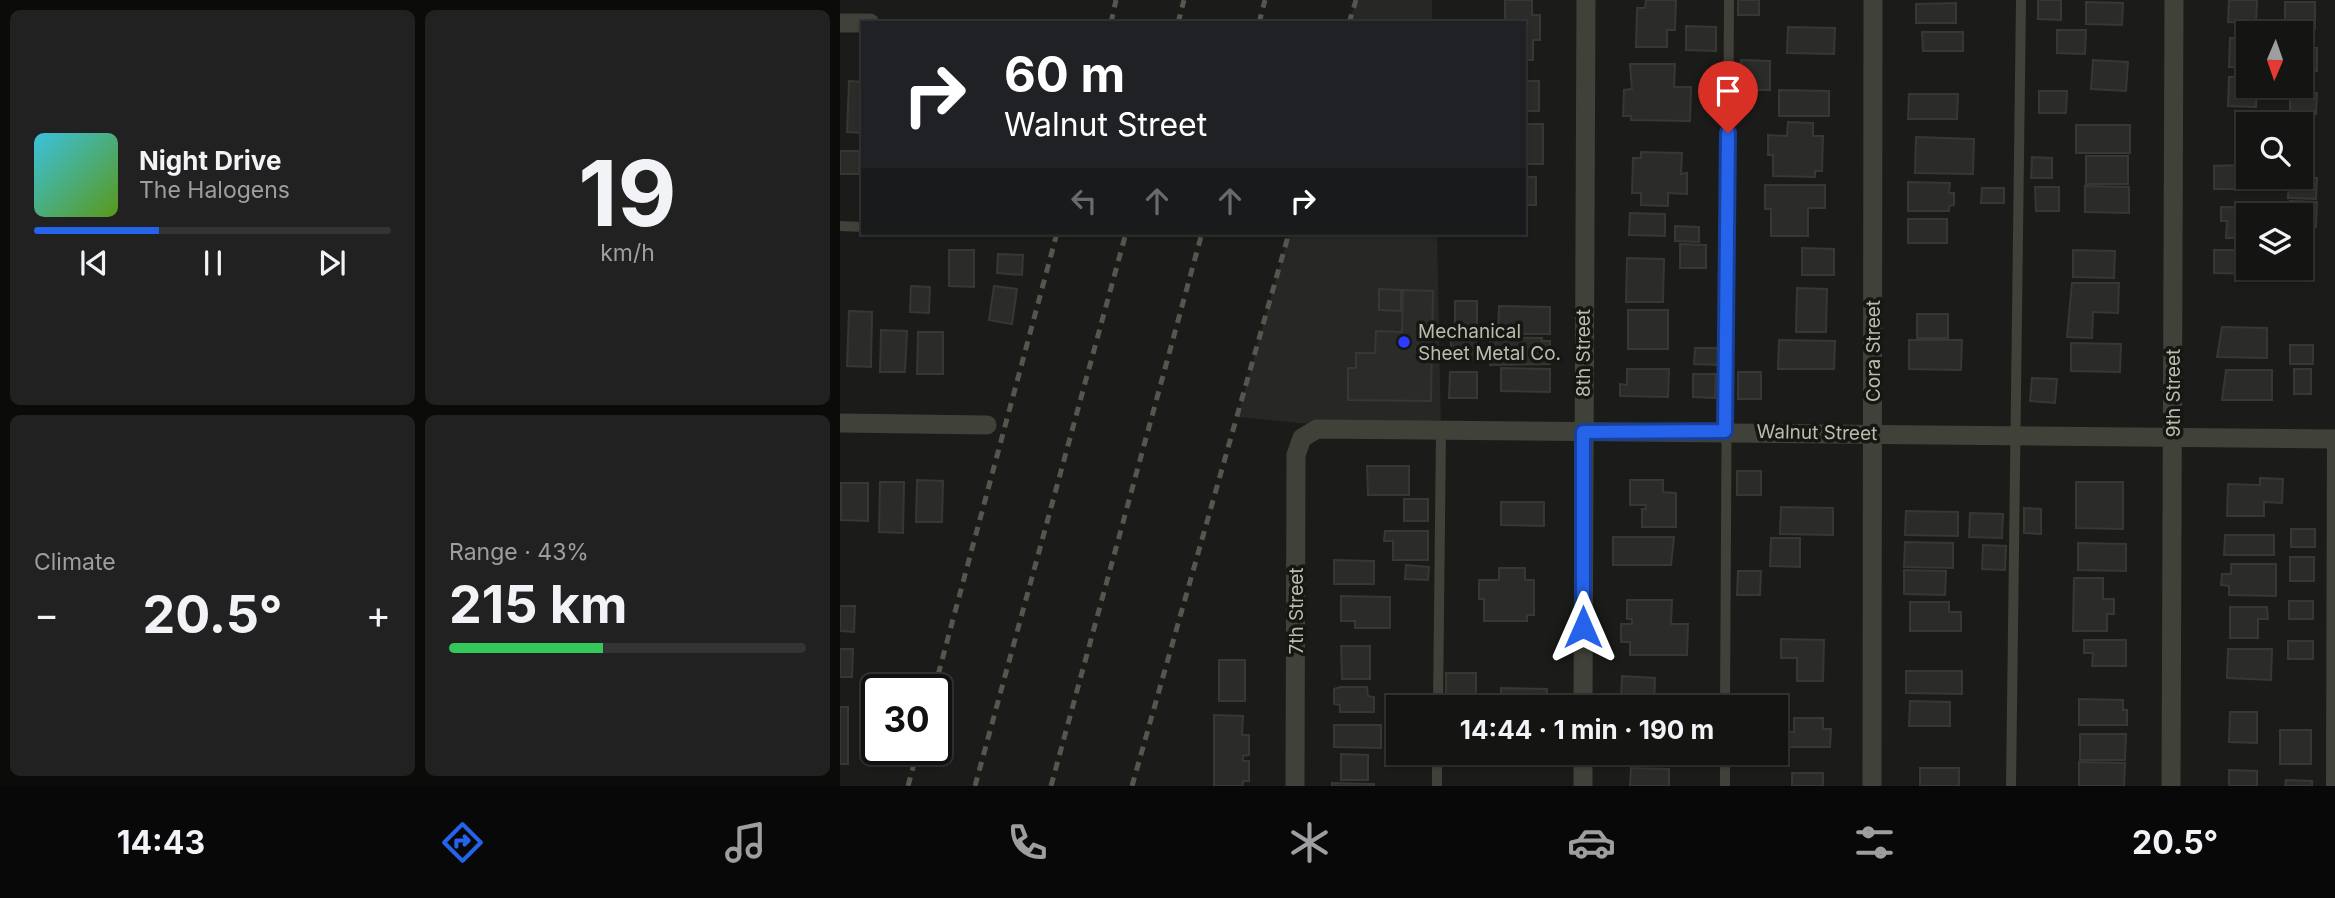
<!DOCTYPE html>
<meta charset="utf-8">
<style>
:root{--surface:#141413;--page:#212121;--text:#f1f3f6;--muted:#9d9ea0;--line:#333;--accent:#2563eb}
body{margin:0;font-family:Inter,sans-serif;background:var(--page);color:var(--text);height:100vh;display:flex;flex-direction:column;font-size:26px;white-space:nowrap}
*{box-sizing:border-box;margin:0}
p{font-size:23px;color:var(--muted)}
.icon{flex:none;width:38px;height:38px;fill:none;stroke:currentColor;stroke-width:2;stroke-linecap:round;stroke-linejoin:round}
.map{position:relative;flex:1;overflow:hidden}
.side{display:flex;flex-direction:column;gap:10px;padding:10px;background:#0b0b0a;width:840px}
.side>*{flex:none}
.banner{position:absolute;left:21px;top:21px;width:665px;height:214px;border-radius:0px;box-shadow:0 2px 5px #0004,0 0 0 2px var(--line);background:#202124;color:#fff;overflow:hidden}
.needle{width:46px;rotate:182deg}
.fabs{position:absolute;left:1396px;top:21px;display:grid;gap:14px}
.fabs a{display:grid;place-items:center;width:77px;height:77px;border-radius:0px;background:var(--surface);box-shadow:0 2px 5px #0004,0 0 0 2px var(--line);font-size:35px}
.speed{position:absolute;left:21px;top:674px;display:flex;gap:14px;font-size:35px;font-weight:700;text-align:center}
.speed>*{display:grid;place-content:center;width:91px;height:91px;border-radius:50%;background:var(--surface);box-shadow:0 2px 5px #0004,0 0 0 2px var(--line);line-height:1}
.speed .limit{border:4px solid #111;border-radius:10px;background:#fff;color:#111}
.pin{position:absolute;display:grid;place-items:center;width:60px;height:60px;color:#fff;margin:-72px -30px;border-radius:50% 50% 50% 0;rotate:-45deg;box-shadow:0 0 7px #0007}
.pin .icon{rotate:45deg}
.me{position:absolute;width:77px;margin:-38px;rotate:0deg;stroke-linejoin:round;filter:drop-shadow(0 0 5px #0008)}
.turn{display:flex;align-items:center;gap:24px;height:147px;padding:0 28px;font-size:32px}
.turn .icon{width:91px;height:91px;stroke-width:2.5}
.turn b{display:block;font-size:49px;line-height:60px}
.lanes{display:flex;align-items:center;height:66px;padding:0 28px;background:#0003;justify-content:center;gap:35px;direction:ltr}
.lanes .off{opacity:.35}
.big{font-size:52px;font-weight:700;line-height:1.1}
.side .tile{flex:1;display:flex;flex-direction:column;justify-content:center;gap:10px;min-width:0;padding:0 24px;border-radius:10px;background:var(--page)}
.side .dial{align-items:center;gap:0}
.dial b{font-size:91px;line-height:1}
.song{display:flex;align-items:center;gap:21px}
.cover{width:84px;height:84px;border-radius:10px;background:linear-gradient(135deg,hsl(190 70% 55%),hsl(90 70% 35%))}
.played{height:7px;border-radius:4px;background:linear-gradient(90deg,var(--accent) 35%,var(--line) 35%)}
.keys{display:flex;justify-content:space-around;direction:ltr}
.heat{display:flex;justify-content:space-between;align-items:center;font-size:38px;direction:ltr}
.charge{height:10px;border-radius:5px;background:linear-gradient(90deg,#34c759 43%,var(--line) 0)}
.side .tiles{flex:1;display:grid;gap:10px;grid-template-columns:repeat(2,1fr)}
.trip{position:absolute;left:546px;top:695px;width:402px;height:70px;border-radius:0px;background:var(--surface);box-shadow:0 2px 5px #0004,0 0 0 2px var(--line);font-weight:700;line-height:70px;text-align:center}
.menu{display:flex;height:112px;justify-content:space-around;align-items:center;background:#080808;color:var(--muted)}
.menu .icon{width:49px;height:49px}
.menu .on{color:var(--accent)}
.menu b{font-size:32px;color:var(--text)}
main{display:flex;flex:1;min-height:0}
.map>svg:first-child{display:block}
.built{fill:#272825}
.building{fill:#2b2c29;stroke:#363832;stroke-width:2}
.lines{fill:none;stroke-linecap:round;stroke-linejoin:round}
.lane{stroke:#404139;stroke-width:10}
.street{stroke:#404139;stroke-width:19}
.rail{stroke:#56564c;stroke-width:5;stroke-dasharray:9 7;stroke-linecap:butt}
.route-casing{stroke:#184099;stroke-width:18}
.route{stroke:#2563eb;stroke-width:12}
.poi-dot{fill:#2d3aff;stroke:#161614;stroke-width:2.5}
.labels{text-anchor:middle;stroke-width:7;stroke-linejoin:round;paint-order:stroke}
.poi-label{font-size:19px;fill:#bcbcaa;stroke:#161614;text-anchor:start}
.street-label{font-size:19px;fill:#bcbcaa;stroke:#161614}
</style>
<main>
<section class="side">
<div class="tiles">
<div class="tile">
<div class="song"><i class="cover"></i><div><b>Night Drive</b><p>The Halogens</p></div></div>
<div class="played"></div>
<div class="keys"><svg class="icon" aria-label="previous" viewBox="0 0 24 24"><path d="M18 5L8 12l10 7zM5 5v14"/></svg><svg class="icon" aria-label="pause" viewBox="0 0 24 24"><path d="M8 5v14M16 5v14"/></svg><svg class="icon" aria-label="next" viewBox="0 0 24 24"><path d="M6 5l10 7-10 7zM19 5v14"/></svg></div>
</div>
<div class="tile dial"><b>19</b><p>km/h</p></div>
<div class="tile"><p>Climate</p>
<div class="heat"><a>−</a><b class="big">20.5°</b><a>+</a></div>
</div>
<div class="tile"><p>Range · 43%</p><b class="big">215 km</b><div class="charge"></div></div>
</div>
</section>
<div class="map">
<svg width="1495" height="786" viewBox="0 0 1495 786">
<rect width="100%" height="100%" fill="#1b1b19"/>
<!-- built -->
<g class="built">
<polygon points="516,0 592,0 592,23 509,23"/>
<polygon points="449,233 597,233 601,429 502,427 397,417"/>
</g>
<!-- building -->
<g class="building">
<polygon points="665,0 692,0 692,15 700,15 700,40 693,40 693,60 684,60 684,23 665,23"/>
<polygon points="806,0 836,0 835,30 827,30 827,47 796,47 797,8 805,8"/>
<rect x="898" y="0" width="21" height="15"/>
<polygon points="1198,0 1221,0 1221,20 1198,19"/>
<polygon points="1389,0 1417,0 1416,23 1388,22"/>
<polygon points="1246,2 1283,3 1282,25 1246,24"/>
<rect x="1445" y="2" width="30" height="27"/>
<polygon points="1116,3 1116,23 1076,23 1076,4"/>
<polygon points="846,26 876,27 876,51 846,50"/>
<polygon points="948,27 995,28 994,54 947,53"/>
<polygon points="1217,30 1246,30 1245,54 1217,53"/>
<polygon points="1082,32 1123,32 1123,51 1083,51"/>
<polygon points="1390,38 1409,38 1409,67 1389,67"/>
<rect x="1461" y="48" width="16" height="23"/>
<polygon points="901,60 930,61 930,90 900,90"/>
<polygon points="1253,60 1288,62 1286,91 1251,89"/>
<polygon points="790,64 835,64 834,87 851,87 850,121 791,120 791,116 783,116 784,90 792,89"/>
<polygon points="1389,77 1409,77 1409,86 1417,86 1416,107 1388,106"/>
<polygon points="9,81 23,82 23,133 7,132"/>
<rect x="684" y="81" width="15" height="30"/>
<polygon points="939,90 989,91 989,116 939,116"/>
<polygon points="1199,91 1227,91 1226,113 1199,113"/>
<polygon points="1450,93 1477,93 1476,114 1450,114"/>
<polygon points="1069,94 1118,94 1117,119 1068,119"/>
<polygon points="948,122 973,123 973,136 983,136 982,171 975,171 975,177 933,176 933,155 928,155 928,135 947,136"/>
<rect x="684" y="124" width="19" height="40"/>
<rect x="1236" y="125" width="54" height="28"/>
<polygon points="1076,137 1134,139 1133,174 1075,173"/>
<rect x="0" y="151" width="19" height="23"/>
<polygon points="801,152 842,153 841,174 847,173 847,194 828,193 828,206 801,205 801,193 792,193 793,158 801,158"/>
<rect x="1246" y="156" width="42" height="28"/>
<polygon points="1192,157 1212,158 1212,178 1191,178"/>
<polygon points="1400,160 1409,160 1409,177 1435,177 1435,189 1374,189 1374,166 1400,165"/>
<rect x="684" y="177" width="12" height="28"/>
<polygon points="1449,177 1477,178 1476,199 1448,198"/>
<polygon points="1068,182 1110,183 1109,193 1114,193 1114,205 1109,206 1109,211 1068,211"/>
<polygon points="925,185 985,185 985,208 968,208 968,236 931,236 931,209 925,209"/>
<polygon points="1245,186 1289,187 1289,213 1245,212"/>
<polygon points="1195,187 1219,187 1219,211 1196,211"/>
<polygon points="1142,188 1164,188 1164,203 1141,203"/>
<polygon points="1450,201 1477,202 1476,227 1461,226 1461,215 1450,215"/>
<polygon points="1381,207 1430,208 1430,215 1409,215 1409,238 1386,238 1387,221 1381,221"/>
<polygon points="790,213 825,214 825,236 789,235"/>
<rect x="1068" y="219" width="39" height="24"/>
<polygon points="835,226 859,227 859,242 835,241"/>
<polygon points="840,244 866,245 866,268 840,268"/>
<polygon points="962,248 994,249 994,275 962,275"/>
<polygon points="109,250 134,250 134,287 109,286"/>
<polygon points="1233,250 1275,251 1274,278 1233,277"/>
<polygon points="1374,250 1409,250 1409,268 1420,268 1420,274 1374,273"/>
<polygon points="158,254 183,255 182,275 157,273"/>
<polygon points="787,258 824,259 823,302 786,302"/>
<polygon points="1232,283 1279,283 1278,313 1253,312 1252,338 1227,337"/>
<polygon points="71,286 90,287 89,313 70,312"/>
<polygon points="154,286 177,289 172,324 149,320"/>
<polygon points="957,288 987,289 986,332 956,332"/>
<polygon points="539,289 561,290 561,311 539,310"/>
<polygon points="563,290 593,291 591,401 508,400 508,368 516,368 516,353 535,353 536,331 562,332"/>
<rect x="615" y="301" width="22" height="31"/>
<polygon points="659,306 710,307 710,334 658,334"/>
<rect x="788" y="310" width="40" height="39"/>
<polygon points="9,311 32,312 31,367 7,366"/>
<rect x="1077" y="314" width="31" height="24"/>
<polygon points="1382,327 1427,328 1427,358 1377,357"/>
<polygon points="41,330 67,331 65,372 40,372"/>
<polygon points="78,332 103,332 103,374 77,374"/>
<rect x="611" y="335" width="25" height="25"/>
<polygon points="650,337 702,338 702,341 710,341 710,364 650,365"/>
<polygon points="939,340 995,341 994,369 938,369"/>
<polygon points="1069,340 1122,340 1121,370 1069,369"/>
<polygon points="1231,343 1281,344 1280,372 1231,371"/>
<rect x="1450" y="345" width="23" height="19"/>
<polygon points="855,348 880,348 879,365 854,364"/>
<polygon points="661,368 710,369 710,392 661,391"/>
<polygon points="787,369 829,369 828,397 780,396 780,384 787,385"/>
<rect x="1454" y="369" width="17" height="25"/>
<polygon points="1386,370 1432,370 1432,400 1382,400"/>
<polygon points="610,372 637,372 637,398 609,398"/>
<rect x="898" y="372" width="23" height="27"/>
<polygon points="853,374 876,374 875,398 853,397"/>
<polygon points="1192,378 1217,379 1215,403 1190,401"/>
<polygon points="527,466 569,466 569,495 528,495"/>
<rect x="897" y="471" width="24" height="24"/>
<polygon points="1420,478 1443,479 1442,503 1424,502 1424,516 1387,516 1388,484 1420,485"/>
<polygon points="77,480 103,481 102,522 76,522"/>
<polygon points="790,480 823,480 823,492 836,493 836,527 802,527 802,509 806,509 806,505 790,505"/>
<polygon points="40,482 64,482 63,533 39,532"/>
<polygon points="1236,482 1283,482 1283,529 1236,528"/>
<polygon points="1,483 28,483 28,521 1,520"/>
<rect x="564" y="499" width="24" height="22"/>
<polygon points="661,502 704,502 704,526 661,525"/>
<polygon points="941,507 993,508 993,535 940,534"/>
<polygon points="1184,508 1201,509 1201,534 1184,533"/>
<polygon points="1066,511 1118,512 1118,536 1065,535"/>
<polygon points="1130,513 1163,514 1162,538 1129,537"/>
<rect x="1451" y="529" width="24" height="18"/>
<polygon points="545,531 588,531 588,560 553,560 553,541 544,541"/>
<polygon points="1385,535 1434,535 1434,555 1384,555"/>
<polygon points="773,537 834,537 831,565 773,565"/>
<polygon points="931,538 960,538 960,567 930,566"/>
<polygon points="1065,542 1113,543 1113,568 1064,567"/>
<polygon points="1238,543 1286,544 1286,571 1238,570"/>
<polygon points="1143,545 1166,546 1165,570 1142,569"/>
<rect x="1450" y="557" width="24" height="24"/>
<polygon points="494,560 534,561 534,584 494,584"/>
<polygon points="1391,564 1436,564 1436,596 1389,595 1389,586 1381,585 1382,574 1391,574"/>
<polygon points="566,565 589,567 588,580 565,579"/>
<polygon points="659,568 685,568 685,580 694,580 694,615 687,615 687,621 644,621 644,599 639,599 639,580 659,580"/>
<polygon points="1064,570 1106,571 1105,595 1064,594"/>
<polygon points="898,571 921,571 920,595 897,595"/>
<polygon points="1234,578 1263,578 1263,599 1274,599 1274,614 1267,614 1267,631 1233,631"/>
<polygon points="501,596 550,597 550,628 515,628 515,621 501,621"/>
<polygon points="787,600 832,600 831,624 848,624 847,655 790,655 790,642 781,642 781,624 792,624 792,619 787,619"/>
<rect x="1449" y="601" width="24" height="18"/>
<polygon points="1070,602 1109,602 1109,612 1121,612 1121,631 1070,631"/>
<polygon points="0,606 15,606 14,632 0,631"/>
<polygon points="1390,607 1427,607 1428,619 1418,619 1418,638 1390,638"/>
<polygon points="941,639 984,640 983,681 957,681 957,658 941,658"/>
<polygon points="1244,640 1286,640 1286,666 1252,666 1253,653 1244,653"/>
<rect x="1448" y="641" width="25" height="18"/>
<polygon points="501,646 530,646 530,679 502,679"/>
<polygon points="0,649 13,649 12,677 0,677"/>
<polygon points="1388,649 1432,649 1431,680 1387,678"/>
<rect x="379" y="660" width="26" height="41"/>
<polygon points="1066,671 1122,671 1122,694 1066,693"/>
<rect x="606" y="673" width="30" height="34"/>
<polygon points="782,676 815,678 814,707 775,707 775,697 781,697"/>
<polygon points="500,687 527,687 528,696 534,697 534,712 500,712 500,705 494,704 494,689"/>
<polygon points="661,688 707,689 707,707 661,707"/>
<polygon points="922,697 946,697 946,719 936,719 936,707 922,707"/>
<polygon points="1239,699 1283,700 1283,710 1287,710 1287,725 1239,725"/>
<polygon points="1070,701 1110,702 1110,726 1069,726"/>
<rect x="0" y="707" width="8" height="57"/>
<polygon points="1390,712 1417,712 1417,743 1389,742"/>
<polygon points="374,715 403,716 402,735 409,735 409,755 403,756 403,761 409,761 409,781 403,781 403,786 374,786"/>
<polygon points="954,718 983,718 983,729 991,729 990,747 942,747 942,732 954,732"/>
<polygon points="494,725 541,725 541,748 494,747"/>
<rect x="1440" y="730" width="31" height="34"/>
<polygon points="1240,734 1286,734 1285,760 1240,760"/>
<rect x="654" y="752" width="47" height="11"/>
<polygon points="845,752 867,752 867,763 845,762"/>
<polygon points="501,754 528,755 528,780 501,780"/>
<polygon points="1239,762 1285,763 1284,786 1239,786"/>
<polygon points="791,768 829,769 829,786 790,786"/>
<rect x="1080" y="768" width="39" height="18"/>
<polygon points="1389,770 1417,771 1417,786 1389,786"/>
<rect x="952" y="773" width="31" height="13"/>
<polygon points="1446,780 1472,781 1472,786 1445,786"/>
<polygon points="492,783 534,784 534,786 492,786"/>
</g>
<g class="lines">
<!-- lane -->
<g class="lane">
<polyline points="0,226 23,227"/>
<polyline points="598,707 601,429"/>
<polyline points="885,707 889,0"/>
<polyline points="597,786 597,752"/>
<polyline points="885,786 885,752"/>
<polyline points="1171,786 1181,0"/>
<polyline points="1491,786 1492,439"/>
</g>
<!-- street -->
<g class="street">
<polyline points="0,23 30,23"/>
<polyline points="0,423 147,425"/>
<polyline points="743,707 746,0"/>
<polyline points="455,786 456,455 462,438 477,429 1495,439"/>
<polyline points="743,786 743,752"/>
<polyline points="1032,786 1033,0"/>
<polyline points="1331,786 1334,0"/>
</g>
<!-- rail -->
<g class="rail">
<polyline points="271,23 276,0"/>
<polyline points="338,23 344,0"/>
<polyline points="419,23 425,0"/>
<polyline points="509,23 516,0"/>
<polyline points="94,690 217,233"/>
<polyline points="68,786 78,749"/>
<polyline points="135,786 286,233"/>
<polyline points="211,786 362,233"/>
<polyline points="292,786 449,233"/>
</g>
</g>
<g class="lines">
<!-- route casing -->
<g class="route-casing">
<polyline id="route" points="743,627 743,432 885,431 888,133"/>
</g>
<!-- route -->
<use href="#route" class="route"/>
</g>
<!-- markers -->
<circle class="poi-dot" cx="564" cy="342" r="7"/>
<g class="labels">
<!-- poi labels -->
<g class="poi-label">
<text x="578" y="338">Mechanical<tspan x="578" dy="22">Sheet Metal Co.</tspan></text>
</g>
<!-- street labels -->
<g class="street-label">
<text transform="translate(1033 351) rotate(-90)" y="7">Cora Street</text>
<text transform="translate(743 353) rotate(-90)" y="7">8th Street</text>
<text transform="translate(1333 393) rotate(-90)" y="7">9th Street</text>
<text transform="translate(977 432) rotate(1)" y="7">Walnut Street</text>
<text transform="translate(456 611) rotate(-90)" y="7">7th Street</text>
</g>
</g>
</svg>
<div class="fabs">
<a><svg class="needle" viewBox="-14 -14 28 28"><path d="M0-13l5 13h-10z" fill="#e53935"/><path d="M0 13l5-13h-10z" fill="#9d9ea0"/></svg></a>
<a><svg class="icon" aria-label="search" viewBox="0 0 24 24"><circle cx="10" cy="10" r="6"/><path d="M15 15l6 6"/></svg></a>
<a><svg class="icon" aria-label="layers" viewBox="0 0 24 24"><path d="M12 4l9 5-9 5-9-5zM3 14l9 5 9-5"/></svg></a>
</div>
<div class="speed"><div class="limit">30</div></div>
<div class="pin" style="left:888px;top:133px;background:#d93025"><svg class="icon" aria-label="arrive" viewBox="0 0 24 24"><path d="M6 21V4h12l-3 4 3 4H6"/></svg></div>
<svg class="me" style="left:743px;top:627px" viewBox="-20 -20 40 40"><path d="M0-17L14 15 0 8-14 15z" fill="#2563eb" stroke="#fff" stroke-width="4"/></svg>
<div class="trip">14:44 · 1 min · 190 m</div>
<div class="banner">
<div class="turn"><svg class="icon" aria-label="right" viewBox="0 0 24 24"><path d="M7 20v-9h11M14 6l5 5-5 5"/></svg><div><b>60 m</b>Walnut Street</div></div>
<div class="lanes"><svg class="icon off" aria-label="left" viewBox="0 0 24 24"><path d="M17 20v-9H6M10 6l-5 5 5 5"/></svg><svg class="icon off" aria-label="ahead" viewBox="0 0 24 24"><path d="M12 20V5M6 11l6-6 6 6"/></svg><svg class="icon off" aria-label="ahead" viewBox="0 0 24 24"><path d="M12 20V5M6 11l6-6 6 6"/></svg><svg class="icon" aria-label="right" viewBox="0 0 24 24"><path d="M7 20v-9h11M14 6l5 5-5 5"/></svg></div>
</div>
</div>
</main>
<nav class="menu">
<b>14:43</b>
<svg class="icon on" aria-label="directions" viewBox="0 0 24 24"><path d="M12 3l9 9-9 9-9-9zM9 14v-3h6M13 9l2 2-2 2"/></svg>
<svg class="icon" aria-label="music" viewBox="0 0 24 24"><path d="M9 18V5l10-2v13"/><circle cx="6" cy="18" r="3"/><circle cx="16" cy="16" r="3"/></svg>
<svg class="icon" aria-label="phone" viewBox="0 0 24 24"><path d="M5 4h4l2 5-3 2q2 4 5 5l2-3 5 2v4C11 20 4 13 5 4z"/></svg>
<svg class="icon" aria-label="climate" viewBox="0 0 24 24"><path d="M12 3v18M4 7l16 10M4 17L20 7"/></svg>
<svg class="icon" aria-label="car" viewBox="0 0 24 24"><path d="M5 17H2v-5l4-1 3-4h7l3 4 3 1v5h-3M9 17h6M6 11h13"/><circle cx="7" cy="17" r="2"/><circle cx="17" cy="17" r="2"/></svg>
<svg class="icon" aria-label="filters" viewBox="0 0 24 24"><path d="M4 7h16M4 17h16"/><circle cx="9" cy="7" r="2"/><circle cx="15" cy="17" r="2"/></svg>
<b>20.5°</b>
</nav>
